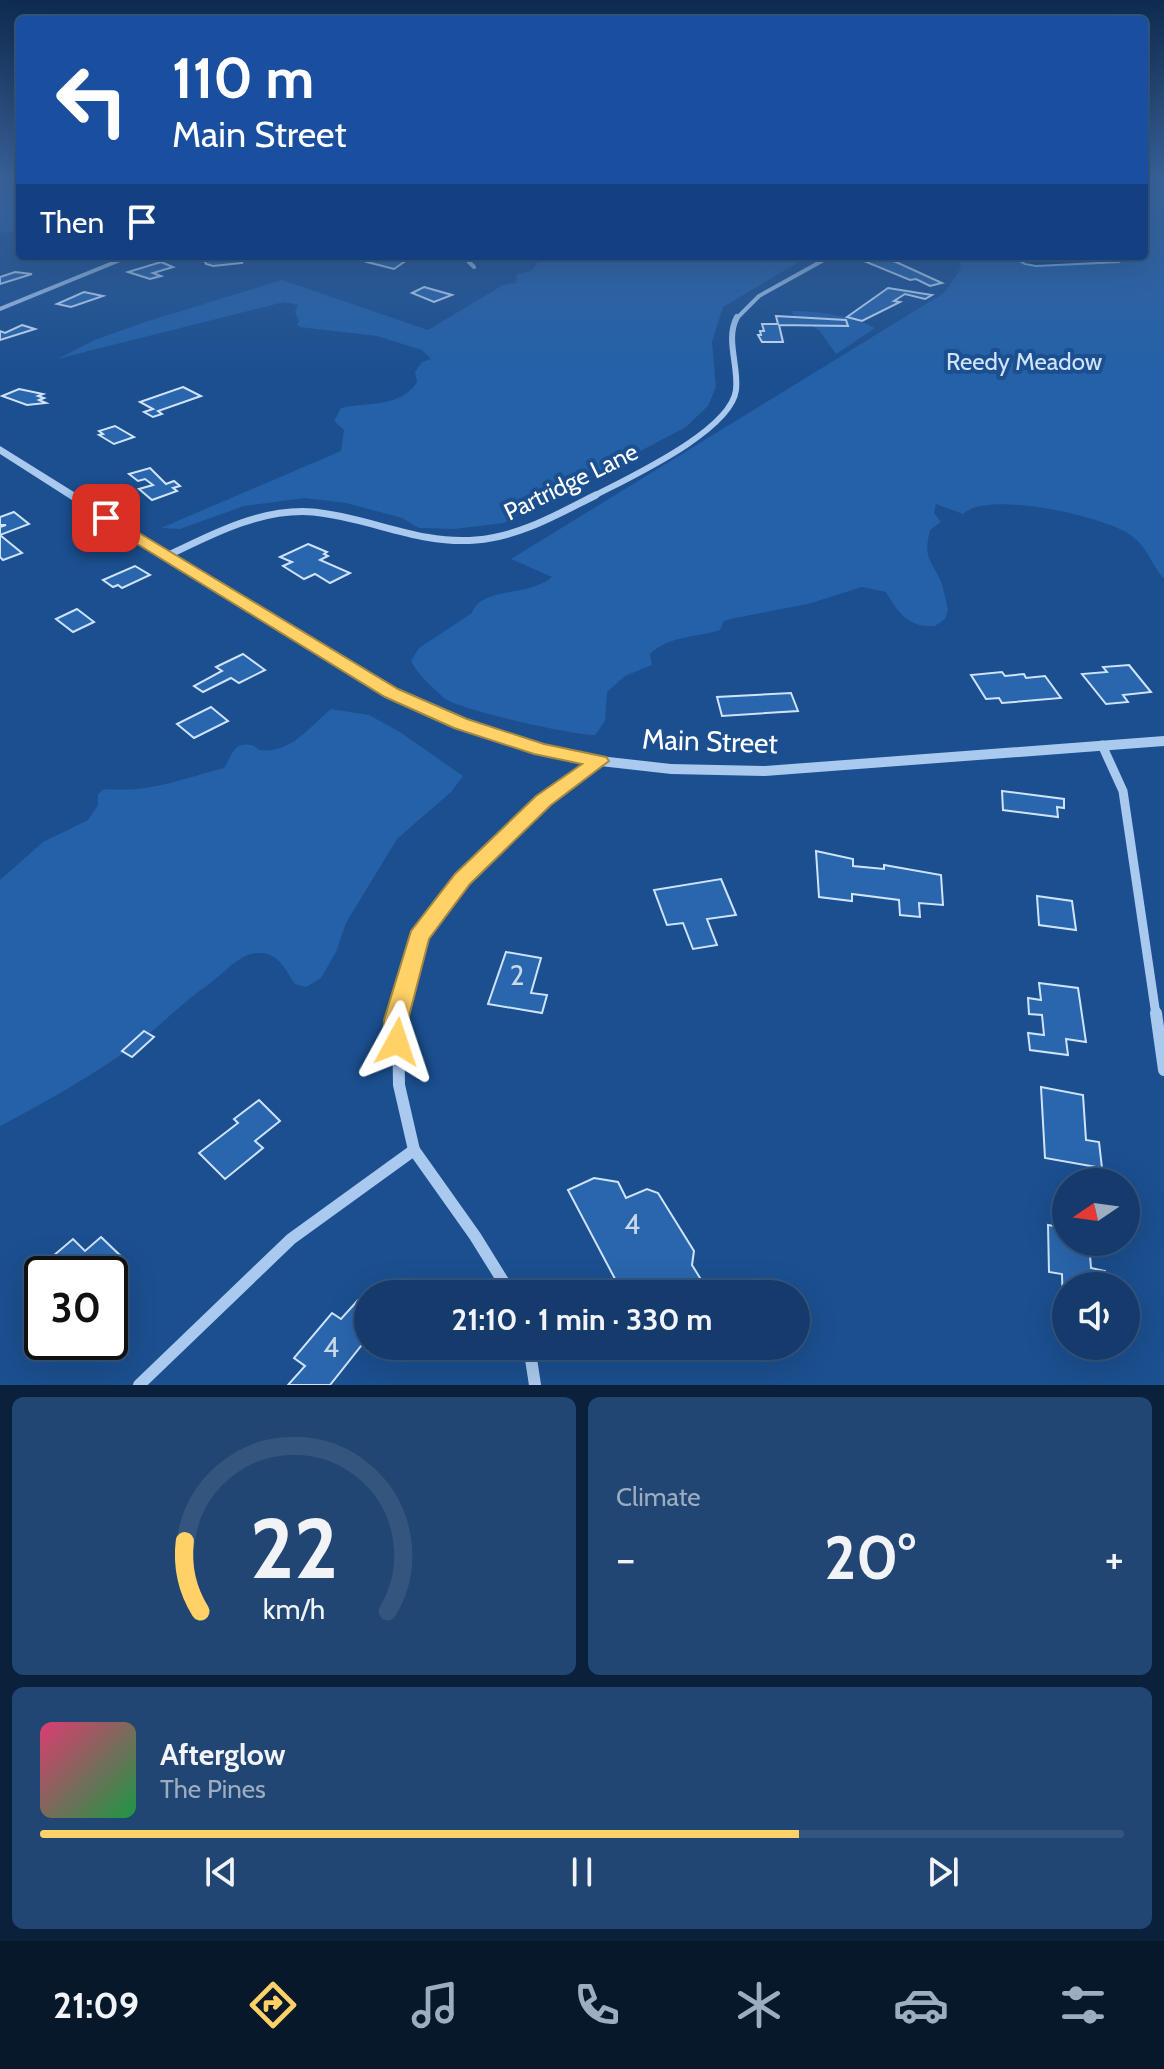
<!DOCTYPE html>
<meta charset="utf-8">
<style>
:root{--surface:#143b6b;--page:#214673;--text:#f1f3f6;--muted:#9dadc1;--line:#33557e;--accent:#ffd166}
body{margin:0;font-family:Cabin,sans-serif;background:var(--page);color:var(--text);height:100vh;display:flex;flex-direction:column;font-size:30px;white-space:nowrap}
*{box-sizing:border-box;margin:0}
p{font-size:26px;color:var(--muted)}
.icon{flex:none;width:44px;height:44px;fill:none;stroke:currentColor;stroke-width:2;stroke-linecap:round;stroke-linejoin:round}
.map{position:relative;height:1385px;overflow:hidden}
.details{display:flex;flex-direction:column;gap:12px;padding:12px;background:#0b203b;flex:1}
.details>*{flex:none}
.hud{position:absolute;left:16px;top:16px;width:1132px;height:244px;border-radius:8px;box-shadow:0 8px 32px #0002,0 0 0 2px var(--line);background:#1a4fa0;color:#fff;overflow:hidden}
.needle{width:52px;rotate:257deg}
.controls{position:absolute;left:1052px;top:1168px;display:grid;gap:16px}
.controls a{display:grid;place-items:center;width:88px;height:88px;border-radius:50%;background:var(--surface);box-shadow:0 8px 32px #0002,0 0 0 2px var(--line);font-size:40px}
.speed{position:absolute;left:24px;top:1256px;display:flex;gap:16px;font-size:40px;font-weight:700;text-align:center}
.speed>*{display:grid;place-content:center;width:104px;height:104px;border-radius:50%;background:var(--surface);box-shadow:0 8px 32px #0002,0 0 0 2px var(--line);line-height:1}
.speed .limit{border:4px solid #111;border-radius:12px;background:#fff;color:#111}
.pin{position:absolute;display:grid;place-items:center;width:68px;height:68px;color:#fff;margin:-34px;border-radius:16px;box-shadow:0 4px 12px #0006}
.me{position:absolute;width:88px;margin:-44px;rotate:5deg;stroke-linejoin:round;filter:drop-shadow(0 0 6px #0008)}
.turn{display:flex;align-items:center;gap:28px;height:168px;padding:0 24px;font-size:36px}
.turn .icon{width:104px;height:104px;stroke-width:2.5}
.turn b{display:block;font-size:56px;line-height:68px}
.then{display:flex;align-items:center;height:76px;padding:0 24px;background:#0003;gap:16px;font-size:30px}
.big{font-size:60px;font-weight:800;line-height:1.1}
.details .card{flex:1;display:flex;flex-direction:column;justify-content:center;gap:12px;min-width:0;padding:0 28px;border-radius:12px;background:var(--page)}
.details .dial{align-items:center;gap:0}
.dial svg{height:208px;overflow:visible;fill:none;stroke:var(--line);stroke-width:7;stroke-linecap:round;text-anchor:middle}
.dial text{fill:var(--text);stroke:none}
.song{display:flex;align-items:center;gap:24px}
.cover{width:96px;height:96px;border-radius:12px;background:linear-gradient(135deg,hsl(340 70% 55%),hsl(140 70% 35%))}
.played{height:8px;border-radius:4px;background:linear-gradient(90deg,var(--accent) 70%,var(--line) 70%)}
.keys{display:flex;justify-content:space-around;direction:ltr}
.heat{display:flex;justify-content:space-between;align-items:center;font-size:44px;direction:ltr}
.details .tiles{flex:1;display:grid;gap:12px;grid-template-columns:1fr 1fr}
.card:last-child{grid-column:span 2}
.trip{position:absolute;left:354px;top:1280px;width:456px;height:80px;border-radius:40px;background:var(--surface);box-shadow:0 8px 32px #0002,0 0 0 2px var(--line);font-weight:800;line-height:80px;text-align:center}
.tab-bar{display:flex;height:128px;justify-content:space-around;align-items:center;background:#08182b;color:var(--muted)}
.tab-bar .icon{width:56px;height:56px}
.tab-bar .on{color:var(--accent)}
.tab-bar b{font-size:36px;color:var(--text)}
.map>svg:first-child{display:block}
.green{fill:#2461a8}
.water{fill:#123a6d;stroke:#9cc4f0;stroke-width:2}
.building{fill:#2a66ad;stroke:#cfe3fa;stroke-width:2}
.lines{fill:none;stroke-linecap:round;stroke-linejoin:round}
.minor-far4{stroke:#a9c9ee;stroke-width:4}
.minor-far3{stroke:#a9c9ee;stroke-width:6}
.minor-far2{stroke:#a9c9ee;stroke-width:7}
.minor-far1{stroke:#a9c9ee;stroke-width:9}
.minor{stroke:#a9c9ee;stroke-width:12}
.tertiary{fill:#a9c9ee;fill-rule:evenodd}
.route{fill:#ffd166;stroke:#a68842;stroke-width:2}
.labels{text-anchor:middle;stroke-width:8;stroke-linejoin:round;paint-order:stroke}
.far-park-label{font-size:24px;fill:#cfe3fa;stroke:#1b4f8f}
.far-street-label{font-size:24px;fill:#fff;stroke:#1b4f8f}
.street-label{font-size:28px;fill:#fff;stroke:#1b4f8f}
.near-number-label{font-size:28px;fill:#cad9ea}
</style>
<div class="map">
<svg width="1164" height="1385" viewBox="0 0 1164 1385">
<rect width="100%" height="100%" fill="#1b4f8f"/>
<!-- green -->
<g class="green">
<polygon points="0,179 20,179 20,228 8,233 0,231"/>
<path d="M1144,179H1164V579C1153,567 1147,547 1132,536C1105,516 989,490 963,514L936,504L934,513L941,522L930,530C924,557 928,556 940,579C943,585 946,602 948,610L945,619L935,626C909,628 898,613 886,592L862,587L808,604L735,618L724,621L720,630C695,638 670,635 650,654L652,665L625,676L607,692L605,721L595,735C573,735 459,710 444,698C433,688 417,674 411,661L419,648L472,613C482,586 527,598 552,577L511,559L944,293L961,268L957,256H1144Z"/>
<path d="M562,256H809L723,307L712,342L716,387L708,406L686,427L504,523L454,529L419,528L402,518L346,503L305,498L244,506L180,529L161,528L341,451L344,430L334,421L341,408C367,402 401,408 417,382L415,372L422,362L431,359L422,350L377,336L300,327L297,325L299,321L295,312L298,305L284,302L57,359L95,340L145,322L282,280L428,330L503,285L516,283L517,274L531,271L538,262Z"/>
<path d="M792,311C819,311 850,315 875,328L836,354L819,330L793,316Z"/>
<path d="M331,709L369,715L400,732L463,776L451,792L397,839L346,923L336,952L321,978L306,987L295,984C285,970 280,954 260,953C240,952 224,974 208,985C181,1003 159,1028 132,1047C90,1077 46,1102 0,1126V880L43,842L88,820L98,805V794L104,789C150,793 181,779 224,768C233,754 234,740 254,746L259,750C291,754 308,728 331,709Z"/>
</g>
<!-- water -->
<polygon class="water" points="1010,256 1116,256 1119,262 1036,266 1025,264"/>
<!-- building -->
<g class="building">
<polygon points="239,256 242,263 213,266 206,264 203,257"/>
<polygon points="376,256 378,256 407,260 394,269 367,262"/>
<polygon points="878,256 896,262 942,283 930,286 916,279 910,280 859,259"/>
<polygon points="161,262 173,267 153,273 161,276 150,279 128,272"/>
<polygon points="15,272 32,274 0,284 0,277"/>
<polygon points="424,287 452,295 434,302 412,293"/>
<polygon points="888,288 932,295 925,299 905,294 894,301 900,302 862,321 847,317"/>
<polygon points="84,292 103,296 71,307 57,304"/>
<polygon points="776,316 846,320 848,326 779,325 783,342 762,342 758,335 761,335 760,331 764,331 762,324 778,324"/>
<polygon points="22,325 35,329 0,340 0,331 5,333"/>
<polygon points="183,387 201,396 158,411 162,414 153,417 144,412 153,409 140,402"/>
<polygon points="19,389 43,394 38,396 44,398 39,400 46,403 27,405 2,396"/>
<polygon points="115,426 134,437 114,444 99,435 103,434 99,431"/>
<polygon points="150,468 166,484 174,481 180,486 173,488 177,491 152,500 139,489 153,485 145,479 138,481 129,474"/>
<polygon points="14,512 29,524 0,535 0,527 6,525 0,525 0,517"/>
<polygon points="0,535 22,553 3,560 0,557"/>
<polygon points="308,544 327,552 324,554 328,556 320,560 350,573 330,583 315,574 304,579 283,566 292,562 280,557"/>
<polygon points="135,566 150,575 122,588 118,585 113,587 103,580"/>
<polygon points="77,609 94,622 73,632 56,619"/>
<polygon points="243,654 265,670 239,683 231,678 203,692 194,686 222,671 216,667"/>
<polygon points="1129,665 1151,692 1123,695 1128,702 1106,704 1082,674 1107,672 1103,667"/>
<polygon points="1002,672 1005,676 1024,674 1026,678 1045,676 1061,698 1002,703 999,698 986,699 971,675"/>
<polygon points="791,693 798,711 722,716 717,697"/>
<polygon points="211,707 228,721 194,738 177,724"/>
<polygon points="1002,791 1064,799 1064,808 1057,807 1058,817 1003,810"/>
<polygon points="816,851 853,859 853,866 884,869 884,865 941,875 943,905 919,903 920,917 900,915 899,900 852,894 852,901 819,897"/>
<polygon points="721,879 736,915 707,919 717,945 693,949 683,923 667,925 654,890"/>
<polygon points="1037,896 1072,901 1076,930 1039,925"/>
<polygon points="506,952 541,958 531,993 547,995 542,1013 488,1004"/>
<polygon points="1039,983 1078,988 1086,1042 1066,1039 1068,1055 1030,1050 1028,1033 1044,1035 1042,1015 1029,1014 1028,998 1041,1000"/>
<polygon points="144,1031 154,1037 132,1057 122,1051"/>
<polygon points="1041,1087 1083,1095 1086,1140 1099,1142 1102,1168 1045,1158"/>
<polygon points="259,1100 280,1121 255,1141 263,1148 225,1179 199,1153 238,1123 234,1119"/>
<polygon points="594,1178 618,1182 626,1198 647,1189 658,1193 694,1251 692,1265 710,1294 655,1294 652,1288 639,1294 623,1294 568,1190"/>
<polygon points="1048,1225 1066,1228 1066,1242 1089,1242 1091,1268 1105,1271 1106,1286 1066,1286 1066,1311 1063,1310 1062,1274 1049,1272"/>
<polygon points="101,1237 126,1261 110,1275 58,1274 65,1268 53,1256 73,1239 85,1251"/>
<polygon points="42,1287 42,1315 27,1299"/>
<polygon points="358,1300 368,1307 368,1327 363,1332 368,1337 330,1385 288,1385 305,1366 294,1358 332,1313 341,1319"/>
</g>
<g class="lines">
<!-- minor-far4 -->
<g class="minor-far4">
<polyline points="463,256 474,267"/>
<polyline points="0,309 130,256"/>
<polyline points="736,319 759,296 831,256"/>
</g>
<!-- minor-far3 -->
<path class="minor-far3" d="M592,497C628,478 731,431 736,390C739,366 725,339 737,317"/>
<!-- minor-far2 -->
<path class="minor-far2" d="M167,556C212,534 261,508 313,512C369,517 418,545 476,540C519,537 558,514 596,495"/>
<!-- minor-far1 -->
<g class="minor-far1">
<polyline points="1102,745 1123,791 1156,1015"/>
<polyline points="398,1015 419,937 462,879 544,800 600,761"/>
</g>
<!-- minor -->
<g class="minor">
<polyline points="398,1013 399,1085 414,1150 475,1236 511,1294"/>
<polyline points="1156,1013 1164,1070"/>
<polyline points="529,1346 535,1385"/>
<polyline points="139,1385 291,1239 414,1150"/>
</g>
<!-- tertiary -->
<polygon class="tertiary" points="0,446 257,606 396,690 465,721 543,745 600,756 671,764 765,766 1164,736 1164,746 765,776 671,774 600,766 541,754 455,727 386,696 247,612 0,454"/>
</g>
<!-- sky -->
<linearGradient id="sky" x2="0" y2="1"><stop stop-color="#0f2b4f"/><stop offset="0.48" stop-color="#39639b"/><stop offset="1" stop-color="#39639b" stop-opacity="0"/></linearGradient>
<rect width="1164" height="373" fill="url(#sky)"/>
<!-- route -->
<polygon class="route" points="106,513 398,689 467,719 544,744 606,757 609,761 551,805 470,884 429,939 408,1020 410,1042 406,1049 397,1051 389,1049 385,1042 384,1020 411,931 455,874 536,796 582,764 534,754 454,728 385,697 100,521 100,514"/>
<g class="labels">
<!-- far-park labels -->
<g class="far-park-label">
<text x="1024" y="370">Reedy Meadow</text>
</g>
<!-- far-street labels -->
<g class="far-street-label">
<text transform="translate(571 482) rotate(-26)" y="8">Partridge Lane</text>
</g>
<!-- street labels -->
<g class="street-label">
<text transform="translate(710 741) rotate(2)" y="10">Main Street</text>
</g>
<!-- near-number labels -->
<g class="near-number-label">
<text x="517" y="985">2</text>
<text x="632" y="1234">4</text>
<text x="331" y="1357">4</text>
</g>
</g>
</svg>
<div class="controls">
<a><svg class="needle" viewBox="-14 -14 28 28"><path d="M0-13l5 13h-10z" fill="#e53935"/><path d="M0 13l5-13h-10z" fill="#9dadc1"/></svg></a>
<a><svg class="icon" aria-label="sound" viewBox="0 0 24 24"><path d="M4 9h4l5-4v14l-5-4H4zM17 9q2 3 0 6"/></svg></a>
</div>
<div class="speed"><div class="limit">30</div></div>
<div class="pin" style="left:106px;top:518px;background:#d93025"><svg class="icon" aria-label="arrive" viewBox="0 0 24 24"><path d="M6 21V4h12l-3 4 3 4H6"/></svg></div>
<svg class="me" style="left:397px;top:1042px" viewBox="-20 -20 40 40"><path d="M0-17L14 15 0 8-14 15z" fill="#ffd166" stroke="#fff" stroke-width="4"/></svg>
<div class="trip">21:10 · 1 min · 330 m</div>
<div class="hud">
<div class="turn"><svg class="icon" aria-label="left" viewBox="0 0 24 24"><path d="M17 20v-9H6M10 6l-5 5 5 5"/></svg><div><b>110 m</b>Main Street</div></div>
<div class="then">Then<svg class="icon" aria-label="arrive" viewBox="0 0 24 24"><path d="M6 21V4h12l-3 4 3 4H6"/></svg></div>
</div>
</div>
<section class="details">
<div class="tiles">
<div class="card dial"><svg viewBox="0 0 100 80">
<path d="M14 69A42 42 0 1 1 86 69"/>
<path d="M14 69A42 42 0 0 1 8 42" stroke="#ffd166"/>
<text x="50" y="56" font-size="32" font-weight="700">22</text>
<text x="50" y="72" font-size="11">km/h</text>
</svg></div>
<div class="card"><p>Climate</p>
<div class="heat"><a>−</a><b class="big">20°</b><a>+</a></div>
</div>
<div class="card">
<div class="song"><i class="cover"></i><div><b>Afterglow</b><p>The Pines</p></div></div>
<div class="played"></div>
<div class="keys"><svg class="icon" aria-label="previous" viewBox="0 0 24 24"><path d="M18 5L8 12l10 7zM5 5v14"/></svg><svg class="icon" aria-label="pause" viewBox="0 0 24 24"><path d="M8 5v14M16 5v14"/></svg><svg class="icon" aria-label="next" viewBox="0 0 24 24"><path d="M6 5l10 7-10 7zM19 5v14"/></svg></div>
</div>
</div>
</section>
<nav class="tab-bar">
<b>21:09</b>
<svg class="icon on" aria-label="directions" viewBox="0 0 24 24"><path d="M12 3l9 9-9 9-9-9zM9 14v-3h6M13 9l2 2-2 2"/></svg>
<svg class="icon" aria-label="music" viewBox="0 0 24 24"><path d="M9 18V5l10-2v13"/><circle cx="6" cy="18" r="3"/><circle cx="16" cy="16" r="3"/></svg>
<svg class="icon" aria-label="phone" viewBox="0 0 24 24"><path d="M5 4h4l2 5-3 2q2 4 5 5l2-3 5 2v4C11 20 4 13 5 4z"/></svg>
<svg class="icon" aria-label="climate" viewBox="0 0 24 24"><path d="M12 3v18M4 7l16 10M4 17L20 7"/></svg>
<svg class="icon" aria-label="car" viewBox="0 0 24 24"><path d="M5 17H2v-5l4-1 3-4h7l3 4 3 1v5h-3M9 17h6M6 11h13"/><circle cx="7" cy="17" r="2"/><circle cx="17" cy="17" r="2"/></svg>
<svg class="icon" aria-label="filters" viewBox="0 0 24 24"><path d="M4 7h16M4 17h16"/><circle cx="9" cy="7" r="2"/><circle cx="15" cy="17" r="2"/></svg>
</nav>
